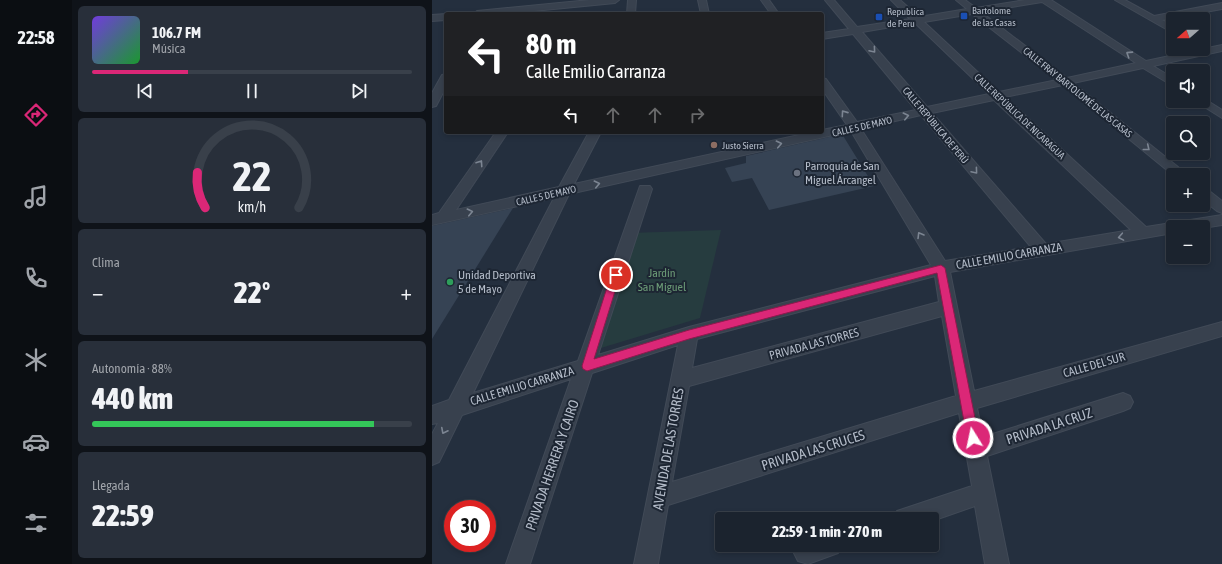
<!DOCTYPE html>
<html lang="es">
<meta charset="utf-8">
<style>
:root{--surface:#1b232e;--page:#282f3a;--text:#f1f3f6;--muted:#a0a4aa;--line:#39404a;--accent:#db2777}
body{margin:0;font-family:"Asap Condensed",sans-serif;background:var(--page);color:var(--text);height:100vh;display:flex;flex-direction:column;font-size:15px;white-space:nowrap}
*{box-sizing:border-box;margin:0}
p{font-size:13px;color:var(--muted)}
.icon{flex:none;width:22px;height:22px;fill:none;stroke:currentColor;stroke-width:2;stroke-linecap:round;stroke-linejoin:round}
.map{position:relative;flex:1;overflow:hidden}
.drawer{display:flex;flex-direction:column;gap:6px;padding:6px;background:#0f1319;width:360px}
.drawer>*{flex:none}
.hud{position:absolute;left:12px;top:12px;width:380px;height:122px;border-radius:4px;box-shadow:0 2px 6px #0003,0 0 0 1px var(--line);background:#202124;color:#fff;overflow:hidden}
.needle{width:26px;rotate:250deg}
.controls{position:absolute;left:734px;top:12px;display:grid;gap:8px}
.controls a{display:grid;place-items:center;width:44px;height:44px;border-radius:4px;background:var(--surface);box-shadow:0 2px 6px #0003,0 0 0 1px var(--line);font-size:20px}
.speed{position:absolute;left:12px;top:500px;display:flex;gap:8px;font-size:20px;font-weight:700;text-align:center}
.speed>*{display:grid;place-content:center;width:52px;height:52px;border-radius:50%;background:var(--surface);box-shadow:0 2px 6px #0003,0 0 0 1px var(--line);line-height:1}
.speed .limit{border:6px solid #d22;background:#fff;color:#111}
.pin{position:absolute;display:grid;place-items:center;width:34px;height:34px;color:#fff;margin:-17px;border:2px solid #fff;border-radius:50%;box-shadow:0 1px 4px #0007}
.me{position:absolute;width:44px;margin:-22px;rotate:350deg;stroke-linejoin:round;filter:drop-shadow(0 0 3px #0008)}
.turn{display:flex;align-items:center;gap:14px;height:84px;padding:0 16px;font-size:18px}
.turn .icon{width:52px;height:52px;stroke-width:2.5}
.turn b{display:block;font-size:28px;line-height:34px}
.lanes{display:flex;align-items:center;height:38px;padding:0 16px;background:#0003;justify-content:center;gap:20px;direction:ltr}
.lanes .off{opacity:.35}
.big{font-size:30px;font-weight:800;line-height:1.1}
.drawer .card{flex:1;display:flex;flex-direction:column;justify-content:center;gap:6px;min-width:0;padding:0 14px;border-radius:6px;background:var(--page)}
.drawer .dial{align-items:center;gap:0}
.dial svg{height:104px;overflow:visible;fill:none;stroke:var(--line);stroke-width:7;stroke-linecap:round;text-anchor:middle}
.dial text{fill:var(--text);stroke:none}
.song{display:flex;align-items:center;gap:12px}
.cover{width:48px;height:48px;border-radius:6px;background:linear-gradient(135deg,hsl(260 70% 55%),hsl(130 70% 35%))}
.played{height:4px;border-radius:2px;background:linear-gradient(90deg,var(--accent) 30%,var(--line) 30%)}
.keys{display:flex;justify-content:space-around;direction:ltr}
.heat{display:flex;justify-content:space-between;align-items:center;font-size:22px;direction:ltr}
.charge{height:6px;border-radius:3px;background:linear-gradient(90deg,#34c759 88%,var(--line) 0)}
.trip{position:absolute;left:283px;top:512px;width:224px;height:40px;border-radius:4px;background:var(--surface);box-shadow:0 2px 6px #0003,0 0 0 1px var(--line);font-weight:800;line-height:40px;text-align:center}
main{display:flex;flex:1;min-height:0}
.tabs{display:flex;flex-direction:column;width:72px;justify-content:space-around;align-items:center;background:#0b0e12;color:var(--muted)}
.tabs .icon{width:28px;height:28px}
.tabs .on{color:var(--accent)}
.tabs b{font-size:18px;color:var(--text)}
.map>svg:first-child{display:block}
.green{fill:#263c3f}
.building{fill:#364354}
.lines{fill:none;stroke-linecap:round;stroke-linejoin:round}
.minor-casing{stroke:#414a57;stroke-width:2}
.minor{fill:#38414e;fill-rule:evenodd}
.oneway{stroke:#7c8592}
.route{fill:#db2777;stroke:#8e194d}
.transit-dot{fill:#1a4fb4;stroke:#1d2633;stroke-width:1.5}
.education-dot{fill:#8d6e63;stroke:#1d2633;stroke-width:1.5}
.worship-dot{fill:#6b7280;stroke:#1d2633;stroke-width:1.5}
.leisure-dot{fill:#2e9e5b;stroke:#1d2633;stroke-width:1.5}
.labels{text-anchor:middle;stroke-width:4;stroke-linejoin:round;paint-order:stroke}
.far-poi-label{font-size:10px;fill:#b4bcc9;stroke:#1d2633;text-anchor:start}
.far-street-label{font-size:10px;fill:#b4bcc9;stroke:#1d2633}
.poi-label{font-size:12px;fill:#b4bcc9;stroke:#1d2633;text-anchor:start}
.street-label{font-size:12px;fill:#b4bcc9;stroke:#1d2633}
.park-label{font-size:12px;fill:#6b9a76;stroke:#1d2633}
.near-street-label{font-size:14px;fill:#b4bcc9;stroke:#1d2633}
</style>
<main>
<nav class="tabs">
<b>22:58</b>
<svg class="icon on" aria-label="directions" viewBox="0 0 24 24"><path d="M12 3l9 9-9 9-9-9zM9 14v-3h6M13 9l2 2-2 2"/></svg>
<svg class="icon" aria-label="music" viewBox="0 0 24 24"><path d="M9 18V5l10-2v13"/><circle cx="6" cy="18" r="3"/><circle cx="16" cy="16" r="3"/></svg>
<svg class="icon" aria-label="phone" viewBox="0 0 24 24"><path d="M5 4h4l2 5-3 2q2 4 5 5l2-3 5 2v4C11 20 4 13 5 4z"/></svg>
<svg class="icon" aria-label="climate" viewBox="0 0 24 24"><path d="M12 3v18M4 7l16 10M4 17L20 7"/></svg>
<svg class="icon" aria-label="car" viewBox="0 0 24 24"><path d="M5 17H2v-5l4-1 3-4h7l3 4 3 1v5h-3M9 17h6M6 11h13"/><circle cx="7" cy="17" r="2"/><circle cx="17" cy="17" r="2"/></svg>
<svg class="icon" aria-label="filters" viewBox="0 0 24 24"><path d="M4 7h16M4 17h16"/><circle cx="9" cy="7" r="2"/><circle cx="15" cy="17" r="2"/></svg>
</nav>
<section class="drawer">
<div class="card">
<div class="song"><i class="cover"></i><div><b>106.7 FM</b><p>Música</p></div></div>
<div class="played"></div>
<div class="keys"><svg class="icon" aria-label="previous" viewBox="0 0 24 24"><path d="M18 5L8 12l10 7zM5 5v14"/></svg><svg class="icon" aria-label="pause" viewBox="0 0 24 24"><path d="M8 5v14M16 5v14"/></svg><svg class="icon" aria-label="next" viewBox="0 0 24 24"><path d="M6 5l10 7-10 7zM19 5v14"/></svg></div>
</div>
<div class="card dial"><svg viewBox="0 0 100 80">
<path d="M14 69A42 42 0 1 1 86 69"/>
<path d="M14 69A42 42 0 0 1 8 42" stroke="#db2777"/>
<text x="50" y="56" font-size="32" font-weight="700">22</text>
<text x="50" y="72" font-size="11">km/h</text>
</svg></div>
<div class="card"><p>Clima</p>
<div class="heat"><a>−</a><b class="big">22°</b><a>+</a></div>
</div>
<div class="card"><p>Autonomía · 88%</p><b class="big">440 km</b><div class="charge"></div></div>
<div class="card"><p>Llegada</p><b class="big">22:59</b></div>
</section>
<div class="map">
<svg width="790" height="564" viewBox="0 0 790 564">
<rect width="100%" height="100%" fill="#242f3e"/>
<!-- green -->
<polygon class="green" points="289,230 268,318 159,351 197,233"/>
<!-- building -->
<g class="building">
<polygon points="410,134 442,186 337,210 320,178 300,182 293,168 314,163 314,156"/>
<polygon points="81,208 0,339 0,226"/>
</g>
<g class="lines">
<!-- minor casing -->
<g class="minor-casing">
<g id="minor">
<polygon points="158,0 187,0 183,3 71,14 41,14 45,11"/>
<polygon points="196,0 204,0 203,14 195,14"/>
<polygon points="266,0 274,0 277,14 269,14"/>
<polygon points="329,0 337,0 347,14 339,14"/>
<path d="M393,0H402L425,27L478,19L459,0H468L487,17L535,9L524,0H533L544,8L593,0H619L714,61L790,45V51L721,66L741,78V86L711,68L641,83L756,175H741L631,85L573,97L714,227L790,215V225L771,228L741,227V233L518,272L542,391L790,322V336L545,408L551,437L691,393L698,396L701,402L698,408L691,411L555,456L577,564H553L543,506L500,521V519H462L465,511L540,486L527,413L236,505L226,564H202L246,345L160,373L98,564H74L139,379L30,415L7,462L0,465V434L6,423L0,424V406L17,400L122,198L0,225V215L7,213L64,132H76L24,210L127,187L157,132H169L142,184L381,132H390V130L415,125L390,89V78L394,79L425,122L484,110L421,34L390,39V33L417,29ZM610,2L704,63L635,78L549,12ZM540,14L625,80L567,92L492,22ZM483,23L557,94L495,107L430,32ZM562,100L699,230L614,244L500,113ZM489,115L599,247L513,261L429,129ZM419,131L499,265L257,327L166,355L220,189L218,186H208L146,361L41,393L137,194ZM503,276L507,302L260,368L265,339ZM510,316L524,396L240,482L257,386Z"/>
<polygon points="683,0 693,0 722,16 790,3 790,9 730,20 741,26 741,33"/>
<polygon points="14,14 14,20 0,21 0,15"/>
<polygon points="14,74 14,87 4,106 0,107 0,93 10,75"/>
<polygon points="771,98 790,110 790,118 763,101 771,101"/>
<polygon points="771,188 776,190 790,201 790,213 785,211 771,200"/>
<polygon points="366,545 410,545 406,553 376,564 366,561 362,553"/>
</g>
</g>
<!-- minor -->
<use href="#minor" class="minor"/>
</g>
<!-- one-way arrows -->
<defs><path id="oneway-chevron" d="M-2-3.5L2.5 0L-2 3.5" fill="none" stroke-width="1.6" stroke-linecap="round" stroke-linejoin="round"/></defs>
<g class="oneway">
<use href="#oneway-chevron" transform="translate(441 50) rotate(50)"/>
<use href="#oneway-chevron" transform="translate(697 54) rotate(-147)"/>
<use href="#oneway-chevron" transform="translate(412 113) rotate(-125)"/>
<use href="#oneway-chevron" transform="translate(474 116) rotate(-13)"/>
<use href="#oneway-chevron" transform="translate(347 144) rotate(-12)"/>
<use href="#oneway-chevron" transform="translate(715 148) rotate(39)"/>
<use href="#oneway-chevron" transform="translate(48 163) rotate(-56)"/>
<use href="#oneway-chevron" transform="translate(543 171) rotate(50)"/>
<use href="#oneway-chevron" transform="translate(165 184) rotate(-13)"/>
<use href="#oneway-chevron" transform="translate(38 212) rotate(-13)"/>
<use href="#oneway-chevron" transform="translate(488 235) rotate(-121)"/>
<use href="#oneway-chevron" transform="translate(689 237) rotate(170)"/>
<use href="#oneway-chevron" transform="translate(12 431) rotate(117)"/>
</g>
<!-- route -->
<polygon class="route" points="509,265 513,268 547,438 545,442 541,443 537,442 535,438 505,273 257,339 155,371 151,369 150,366 179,275 184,272 188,275 162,359 257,330"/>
<!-- markers -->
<g class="transit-dot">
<rect x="528" y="12" width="8" height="8" rx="2"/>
<rect x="443" y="13" width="8" height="8" rx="2"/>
</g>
<circle class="education-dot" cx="282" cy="145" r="4"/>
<circle class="worship-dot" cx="365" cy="173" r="4"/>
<circle class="leisure-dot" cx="18" cy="282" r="4"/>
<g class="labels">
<!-- far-poi labels -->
<g class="far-poi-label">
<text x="540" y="14">Bartolome<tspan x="540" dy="12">de las Casas</tspan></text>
<text x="455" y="15">Republica<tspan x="455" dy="12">de Peru</tspan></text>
<text x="290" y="149">Justo Sierra</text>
</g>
<!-- far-street labels -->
<g class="far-street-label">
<text transform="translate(646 92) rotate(39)" y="4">CALLE FRAY BARTOLOMÉ DE LAS CASAS</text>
<text transform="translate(588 116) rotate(43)" y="4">CALLE REPÚBLICA DE NICARAGUA</text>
<text transform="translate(504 125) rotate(50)" y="4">CALLE REPÚBLICA DE PERÚ</text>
<text transform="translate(430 126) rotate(-13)" y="4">CALLE 5 DE MAYO</text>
<text transform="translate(114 195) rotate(-13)" y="4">CALLE 5 DE MAYO</text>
</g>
<!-- poi labels -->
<g class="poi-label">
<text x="373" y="170">Parroquia de San<tspan x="373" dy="14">Miguel Árcangel</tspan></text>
<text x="26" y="279">Unidad Deportiva<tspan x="26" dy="14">5 de Mayo</tspan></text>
</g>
<!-- street labels -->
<g class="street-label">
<text transform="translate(577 256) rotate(-10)" y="4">CALLE EMILIO CARRANZA</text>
<text transform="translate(382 344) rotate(-15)" y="4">PRIVADA LAS TORRES</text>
<text transform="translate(662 365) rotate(-16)" y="4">CALLE DEL SUR</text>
<text transform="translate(90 386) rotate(-17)" y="4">CALLE EMILIO CARRANZA</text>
</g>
<!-- park labels -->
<g class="park-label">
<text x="230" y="277">Jardín<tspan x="230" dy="14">San Miguel</tspan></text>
</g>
<!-- near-street labels -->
<g class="near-street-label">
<text transform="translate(617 426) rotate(-18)" y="5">PRIVADA LA CRUZ</text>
<text transform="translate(236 449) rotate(-80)" y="5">AVENIDA DE LAS TORRES</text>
<text transform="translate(381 450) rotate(-17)" y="5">PRIVADA LAS CRUCES</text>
<text transform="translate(120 465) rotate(-71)" y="5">PRIVADA HERRERA Y CAIRO</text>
</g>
</g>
</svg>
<div class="controls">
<a><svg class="needle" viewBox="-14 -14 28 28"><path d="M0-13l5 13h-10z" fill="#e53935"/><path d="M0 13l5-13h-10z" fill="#a0a4aa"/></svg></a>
<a><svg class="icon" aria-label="sound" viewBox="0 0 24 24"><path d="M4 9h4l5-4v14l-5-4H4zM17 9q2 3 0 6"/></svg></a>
<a><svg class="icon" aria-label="search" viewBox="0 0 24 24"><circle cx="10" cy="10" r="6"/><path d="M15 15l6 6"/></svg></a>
<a>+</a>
<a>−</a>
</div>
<div class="speed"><div class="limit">30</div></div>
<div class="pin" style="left:184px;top:275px;background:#d93025"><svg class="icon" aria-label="arrive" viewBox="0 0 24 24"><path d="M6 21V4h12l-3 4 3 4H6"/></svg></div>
<svg class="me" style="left:541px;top:438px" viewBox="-20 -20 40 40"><circle r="17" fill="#db2777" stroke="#fff" stroke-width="3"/><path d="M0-11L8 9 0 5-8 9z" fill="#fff"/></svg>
<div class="trip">22:59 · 1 min · 270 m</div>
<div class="hud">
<div class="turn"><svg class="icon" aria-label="left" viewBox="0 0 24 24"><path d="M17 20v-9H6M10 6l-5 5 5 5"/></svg><div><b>80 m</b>Calle Emilio Carranza</div></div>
<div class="lanes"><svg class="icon" aria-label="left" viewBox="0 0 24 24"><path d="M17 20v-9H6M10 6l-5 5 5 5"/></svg><svg class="icon off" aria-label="ahead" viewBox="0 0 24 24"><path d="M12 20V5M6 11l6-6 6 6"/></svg><svg class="icon off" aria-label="ahead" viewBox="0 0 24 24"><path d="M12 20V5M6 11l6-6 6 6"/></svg><svg class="icon off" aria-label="right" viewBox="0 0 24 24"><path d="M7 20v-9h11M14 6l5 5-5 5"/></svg></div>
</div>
</div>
</main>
